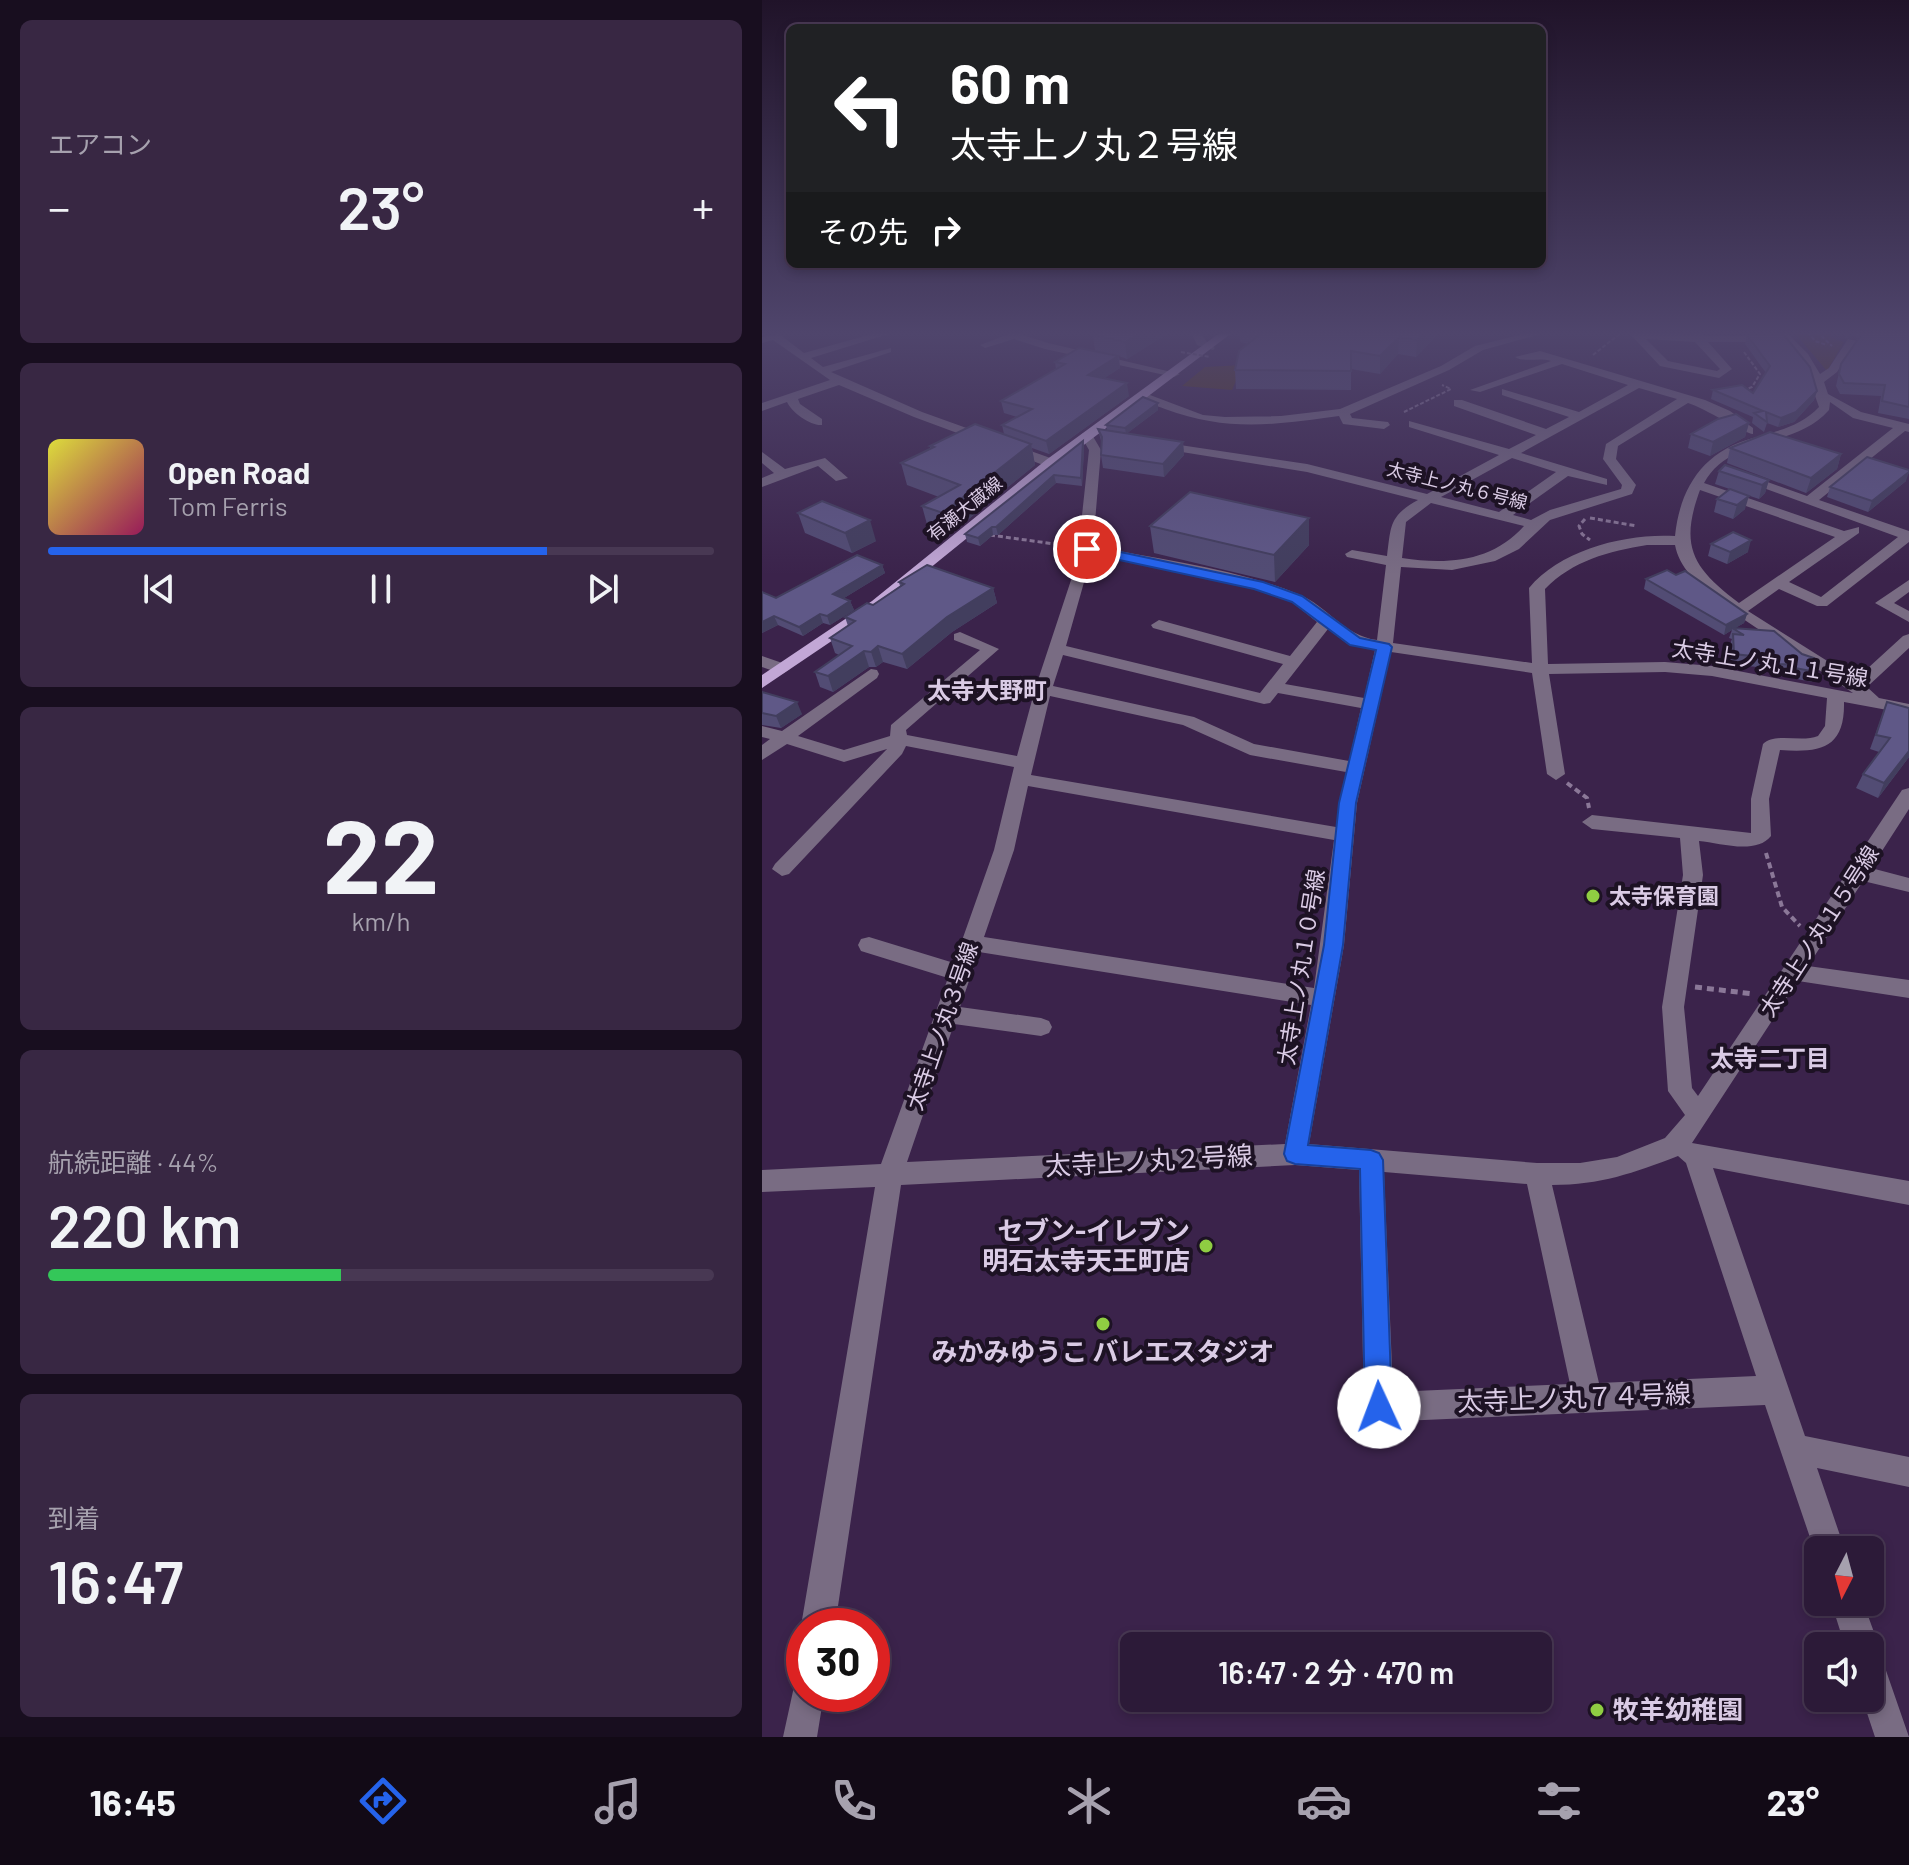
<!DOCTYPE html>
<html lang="ja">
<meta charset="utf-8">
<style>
:root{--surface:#2c1a38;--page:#382743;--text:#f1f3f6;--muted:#a6a1ae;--line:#483853;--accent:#2563eb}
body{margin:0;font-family:Barlow,"Noto Sans JP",sans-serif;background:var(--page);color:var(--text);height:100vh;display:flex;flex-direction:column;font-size:30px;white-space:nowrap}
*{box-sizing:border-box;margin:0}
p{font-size:26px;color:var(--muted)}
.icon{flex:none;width:44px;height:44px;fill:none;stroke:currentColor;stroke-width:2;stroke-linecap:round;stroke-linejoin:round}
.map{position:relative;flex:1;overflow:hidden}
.details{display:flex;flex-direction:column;gap:20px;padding:20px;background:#180e1f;width:762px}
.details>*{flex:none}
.guide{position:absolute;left:24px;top:24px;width:760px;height:244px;border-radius:12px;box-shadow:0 4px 12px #0003,0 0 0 2px var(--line);background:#202124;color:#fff;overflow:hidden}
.needle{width:52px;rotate:186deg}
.buttons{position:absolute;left:1042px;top:1536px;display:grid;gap:16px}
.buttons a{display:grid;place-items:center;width:80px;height:80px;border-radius:12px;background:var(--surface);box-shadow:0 4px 12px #0003,0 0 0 2px var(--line);font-size:40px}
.speed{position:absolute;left:24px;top:1608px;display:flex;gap:16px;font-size:40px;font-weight:700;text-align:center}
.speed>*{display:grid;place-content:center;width:104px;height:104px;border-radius:50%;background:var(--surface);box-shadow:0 4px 12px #0003,0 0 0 2px var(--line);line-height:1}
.speed .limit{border:12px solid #d22;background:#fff;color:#111}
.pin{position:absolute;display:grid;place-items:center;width:68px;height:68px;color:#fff;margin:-34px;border:4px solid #fff;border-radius:50%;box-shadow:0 2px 8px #0007}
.me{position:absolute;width:88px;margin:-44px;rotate:358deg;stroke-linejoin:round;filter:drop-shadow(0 0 6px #0008)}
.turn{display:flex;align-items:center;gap:28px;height:168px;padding:0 32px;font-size:36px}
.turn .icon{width:104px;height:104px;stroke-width:2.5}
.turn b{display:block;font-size:56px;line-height:68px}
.then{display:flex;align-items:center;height:76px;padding:0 32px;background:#0003;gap:16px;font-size:30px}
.big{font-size:60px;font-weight:600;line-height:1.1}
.details .card{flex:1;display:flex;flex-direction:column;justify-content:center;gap:12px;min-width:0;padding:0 28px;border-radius:12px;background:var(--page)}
.details .dial{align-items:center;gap:0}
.dial b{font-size:104px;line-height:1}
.song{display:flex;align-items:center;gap:24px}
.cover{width:96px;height:96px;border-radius:12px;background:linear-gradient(135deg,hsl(60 70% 55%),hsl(330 70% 35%))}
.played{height:8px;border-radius:4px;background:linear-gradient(90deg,var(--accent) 75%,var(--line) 75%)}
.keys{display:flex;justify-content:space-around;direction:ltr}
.heat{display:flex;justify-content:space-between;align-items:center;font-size:44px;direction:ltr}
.charge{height:12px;border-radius:6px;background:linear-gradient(90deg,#34c759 44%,var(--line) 0)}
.trip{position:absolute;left:358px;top:1632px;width:432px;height:80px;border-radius:12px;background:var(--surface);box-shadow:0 4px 12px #0003,0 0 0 2px var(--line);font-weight:600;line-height:80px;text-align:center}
.menu{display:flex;height:128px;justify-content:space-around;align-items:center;background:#120a16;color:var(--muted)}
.menu .icon{width:56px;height:56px}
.menu .selected{color:var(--accent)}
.menu b{font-size:36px;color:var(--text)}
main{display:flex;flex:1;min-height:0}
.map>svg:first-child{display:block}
.green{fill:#513612}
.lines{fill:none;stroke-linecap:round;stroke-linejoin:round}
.path-far3{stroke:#8b7898;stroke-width:2;stroke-dasharray:4 2;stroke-linecap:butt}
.path-far2{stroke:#8b7898;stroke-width:3;stroke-dasharray:5 3;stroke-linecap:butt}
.path-far1{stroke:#8b7898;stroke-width:4;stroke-dasharray:6 4;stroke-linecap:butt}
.path{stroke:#8b7898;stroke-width:5;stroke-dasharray:7 5;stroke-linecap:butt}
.minor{fill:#796c83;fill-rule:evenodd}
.major{fill:#c2a7d6;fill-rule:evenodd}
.path-bridge{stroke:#8b7898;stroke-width:2;stroke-dasharray:4 2;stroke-linecap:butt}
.wall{fill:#524c74}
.shaded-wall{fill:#423e5e}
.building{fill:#5f5887;stroke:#423e5e;stroke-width:2}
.route{fill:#2563eb;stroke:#184099;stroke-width:2}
.poi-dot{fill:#8fcd42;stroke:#1d1224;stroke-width:3}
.labels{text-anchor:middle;stroke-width:8;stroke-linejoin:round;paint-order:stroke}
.far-street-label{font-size:18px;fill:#dacbe5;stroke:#1d1224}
.street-label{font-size:22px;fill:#dacbe5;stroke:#1d1224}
.poi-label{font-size:22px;font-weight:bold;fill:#dacbe5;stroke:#1d1224;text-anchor:start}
.neighbourhood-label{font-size:24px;font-weight:bold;fill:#dacbe5;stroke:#1d1224}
.near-street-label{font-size:26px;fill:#dacbe5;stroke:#1d1224}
.near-poi-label{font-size:26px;font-weight:bold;fill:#dacbe5;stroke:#1d1224;text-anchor:end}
</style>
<main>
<section class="details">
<div class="card"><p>エアコン</p>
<div class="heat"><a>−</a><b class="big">23°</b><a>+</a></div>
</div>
<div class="card">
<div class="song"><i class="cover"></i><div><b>Open Road</b><p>Tom Ferris</p></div></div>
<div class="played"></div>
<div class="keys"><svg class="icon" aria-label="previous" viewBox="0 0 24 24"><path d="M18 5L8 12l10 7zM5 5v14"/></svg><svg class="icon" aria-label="pause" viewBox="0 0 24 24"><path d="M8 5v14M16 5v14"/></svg><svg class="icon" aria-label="next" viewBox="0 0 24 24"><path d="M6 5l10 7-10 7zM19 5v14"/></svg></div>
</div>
<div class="card dial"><b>22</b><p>km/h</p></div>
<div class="card"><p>航続距離 · 44%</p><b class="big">220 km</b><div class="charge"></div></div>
<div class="card"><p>到着</p><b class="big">16:47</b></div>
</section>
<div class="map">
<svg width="1147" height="1737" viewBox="0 0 1147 1737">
<rect width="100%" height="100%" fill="#3b234b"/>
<!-- green -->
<g class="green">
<polygon points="1032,332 1069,332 1069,338 1082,342 1065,371"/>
<polygon points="481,365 470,390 420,386 443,367"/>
</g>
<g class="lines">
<!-- path-far3 -->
<g class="path-far3">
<polyline points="1046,332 1053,341 1065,345"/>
<polyline points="1055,332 1070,346"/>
<polyline points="982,352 998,374 990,387 982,390"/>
<polyline points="831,355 860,332"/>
<polyline points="642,412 689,389 680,385"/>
</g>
<!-- path-far2 -->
<g class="path-far2">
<polyline points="828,518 875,526"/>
<polyline points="823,519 817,526 820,534 828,540"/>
<polyline points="228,535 307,546"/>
</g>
<!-- path-far1 -->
<g class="path-far1">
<polyline points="805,783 825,798 827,808"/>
<polyline points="1004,853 1020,907 1038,926"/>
</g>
<!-- path -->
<polyline class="path" points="933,987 992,994"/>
<!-- minor -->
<g class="minor">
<path d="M117,332H133L49,358L61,367L129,348V352L69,372L160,412L294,460V466H284L152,417L77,385L36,399L38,404L60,419V425C49,426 30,413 25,402L0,411V403L68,380L11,340L0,343V337L17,334L42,353Z"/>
<polygon points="252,332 286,343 418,374 412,377 283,349 252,339 223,348 218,345"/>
<polygon points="429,332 439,332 444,341 453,348 451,350 435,345"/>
<path d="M769,332H786L721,350L687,370L588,414L590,418L626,422L628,425L622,429L581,424L577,416C511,425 466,432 403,409C393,405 382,402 374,396L380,392L441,415L463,417L519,416L578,409L679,366L713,346Z"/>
<path d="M874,332L930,335L931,332H941V336H1009L1014,339L1009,342H946L970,369L957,378L898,366L869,335ZM884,339L933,342L958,369L955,371L906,361Z"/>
<path d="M1013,332H1024L1046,354L1058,374L1067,368L1086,339L1095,341L1075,372L1062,382L1066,394L1099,412L1147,424V432L1143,431L1057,500L1147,531V542L1065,606H1055L1017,589L986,611L1094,679L1141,636L1147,634V648L1105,687L1117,698L1147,704V714L1082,702C1083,748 1059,753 1018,750L1007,799L1009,836C994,855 958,843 937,841L941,875L922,1007L930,1088L936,1096L1140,790L1147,788V809L1109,868L1147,878V892L1101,881L1046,966L1147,980V998L1036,981L930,1143L1147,1181V1205L951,1168L1043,1436L1147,1457V1487L1055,1468L1083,1550H1056V1561L1003,1405L617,1422L607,1417L602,1407L597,1170L533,1165L139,1185L73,1626H42V1632L39,1626L113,1187L0,1192V1170L119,1164L186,978L99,951L96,945L99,939L107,937L192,963L232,850L252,767L144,746L140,754L27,874L20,876L10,869L13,864L125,749L82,762L25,744L0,760V745L8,739L0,737V726L20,731L109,669L115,670L117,674L115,678L36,736L82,750L128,736L129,725L218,650L192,640V634L198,632L237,649L144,730L145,735L255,756L273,689L315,562L327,450L319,436L321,433H329L339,450L331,546C399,560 472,568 536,594C566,606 582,636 615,640L624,565L585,557L583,554L590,550L625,556C629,526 627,516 656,500L545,472L395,448L389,444L391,441L545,464L665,494L737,455L647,427V421L747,449L774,435L692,406V400H700L784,429L807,417L740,395V389L817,412L866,385L800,364L718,392L708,390L789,361C777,357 762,363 753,357L778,351L943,400L968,411L991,428V434C983,434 943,408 926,403L856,446L854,459L874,485L870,494L788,520L757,549L733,561L690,570L639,567L631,643L770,663L767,588C799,549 865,533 913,536C918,487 942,451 991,438C1016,431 1039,426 1057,407L1042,365ZM877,388L915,399L844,444L841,459L860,485L859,489L788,510L769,520L751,515L806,476L845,485V479L759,453ZM1068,402L1091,418L1131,428L1045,496L986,475L974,478L1136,537L1059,597L1027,582L1097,533V527L1082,531L942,483C969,435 1033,449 1067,410ZM750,458L794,472L737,512L679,497ZM938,490L1073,537L977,603C931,568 917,547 938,490ZM669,503L762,526C730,562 685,565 640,558L644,522ZM885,545H913C917,567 935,583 950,598L1091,693L950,666L903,662L786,664L783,589C810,561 847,551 885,545ZM330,554L492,589L530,602L555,622L528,656L397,620L389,625L391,628L521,664L498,693L304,646ZM566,629L587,645L613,650L602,698L523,684ZM629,652L770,673L785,774L794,780L803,774L787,674L903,672L950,676L1065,698L1063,726L1056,736C1039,743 1014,732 1001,744L989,799V833L830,815L820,822L830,829L918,838L921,875L900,1007L906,1091L923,1115L903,1138L855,1157L818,1163H775L547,1144L582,945L595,803ZM301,655L502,704L508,703L516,693L599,708L587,761L492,744L432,717L291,686ZM288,696L421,725L488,755L584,772L574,827L269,775ZM266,786L572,840L552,988L222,937L252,850ZM217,952L549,1005L523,1144L145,1162L192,1024L279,1036L287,1033L290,1027L287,1021L279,1018L198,1007ZM916,1156L924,1163L994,1376L837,1383L790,1185C839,1185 871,1173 916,1156ZM622,1172L765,1184L808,1384L631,1392Z"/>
<polygon points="0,452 23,469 63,458 86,478 74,481 56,466 0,487 0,478 12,473 0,463"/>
<polygon points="1147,580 1147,592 1132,603 1147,611 1147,622 1113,603"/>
<polygon points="0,656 26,665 28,669 20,674 0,667"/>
<polygon points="1069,1602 1101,1602 1117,1646 1113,1656 1120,1659 1147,1737 1113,1737 1100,1698 1108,1698 1108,1646 1083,1646"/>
<polygon points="42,1678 42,1694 62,1694 55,1737 21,1737 33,1682"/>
</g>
<!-- major -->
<polygon class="major" points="459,332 471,332 294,466 120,607 0,688 0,675 110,601 284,460"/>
<!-- path-bridge -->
<polyline class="path-bridge" points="419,352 448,357"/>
</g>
<!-- wall -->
<g class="wall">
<polygon points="408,332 365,359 357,356 358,368 342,378 367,396 287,454 270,448 273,465 187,535 166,528 160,506 177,497 145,485 139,463 168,449 168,446 242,434 240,425 255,417 242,413 239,401 294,369 293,362 333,351 331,335"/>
<polygon points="478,332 678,332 654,357 636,354 618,374 589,369 589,390 474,389 473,370 486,344 478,342"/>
<polygon points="1085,332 1147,332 1147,419 1116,413 1119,396 1078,394 1074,386 1079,364 1096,339 1094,336 1083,338"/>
<polygon points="985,335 1055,391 1052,400 1032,422 1016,427 1005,423 1002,432 990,423 991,417 949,399 951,390 991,393 1004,373 983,344"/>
<polygon points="396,403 396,410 364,434 421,442 422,455 402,477 341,468 339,455 340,445 336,429 345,430 344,425"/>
<polygon points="987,423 983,437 948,456 926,448 929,434"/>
<polygon points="321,441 322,448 320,486 294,483 236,535 231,535 218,546 205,542 203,534"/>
<polygon points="968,448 1079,454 1075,469 1044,493 965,463"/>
<polygon points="957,471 1007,480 1003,493 997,499 953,484"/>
<polygon points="1144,481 1106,512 1065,497 1068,487"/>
<polygon points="955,499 983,509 971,519 952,512"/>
<polygon points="36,513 114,541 90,553 43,533"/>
<polygon points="388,526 547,545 513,582 392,553"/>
<polygon points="949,544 986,552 965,564 946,556"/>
<polygon points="120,565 123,573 82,598 88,601 92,610 68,625 61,623 41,636 16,625 0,633 0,592 14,598"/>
<polygon points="884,579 985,614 982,623 973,628 1056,668 1050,682 1030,678 1030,676 1013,674 1012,669 969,664 968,644 970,639 967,638 970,630 962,635 882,589"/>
<polygon points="137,582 231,588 235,603 190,632 145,669 121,662 114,667 107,667 71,692 58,687 53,672 77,655 73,653 68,638 86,626 83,617 111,605 138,586"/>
<polygon points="0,692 40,714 19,728 0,725"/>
<polygon points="1125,702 1147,757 1116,798 1094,788 1101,774 1117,752 1108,749"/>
</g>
<!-- shaded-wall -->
<g class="shaded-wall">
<polygon points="380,332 408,332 365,359 363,342"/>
<polygon points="662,332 678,332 654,357 655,340"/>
<polygon points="1085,332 1095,332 1094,336 1083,338"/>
<polygon points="637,337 636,354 618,374 618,356"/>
<polygon points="356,356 358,368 328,388 326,375"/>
<polygon points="365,383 367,396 287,454 284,441"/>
<polygon points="1055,391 1052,400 1032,422 1016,427 1019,418"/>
<polygon points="396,403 396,410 364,434 363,428"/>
<polygon points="987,423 983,437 948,456 951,442"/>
<polygon points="321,441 322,448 320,486 319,478"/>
<polygon points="421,442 422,455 402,477 401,464"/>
<polygon points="269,444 273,465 187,535 181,513"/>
<polygon points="1079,454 1075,469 1044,493 1049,478"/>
<polygon points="1147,472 1144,481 1106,512 1110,501"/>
<polygon points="292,475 294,483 236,535 234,527"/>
<polygon points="1007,480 1003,493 997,499 1000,485"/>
<polygon points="987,496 983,509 971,519 975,505"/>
<polygon points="547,518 547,545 513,582 512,555"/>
<polygon points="108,520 114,541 90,553 83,533"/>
<polygon points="230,527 231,535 218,546 216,538"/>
<polygon points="989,540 986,552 965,564 968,552"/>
<polygon points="120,565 123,573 74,603 71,594"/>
<polygon points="231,588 235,603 190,632 145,669 140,654 185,617"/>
<polygon points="88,601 92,610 68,625 65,616"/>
<polygon points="58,614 61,623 41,636 37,627"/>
<polygon points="985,614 982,623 972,629 970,628 970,630 962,635 964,625"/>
<polygon points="12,616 16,625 0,633 0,622"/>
<polygon points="116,646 121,662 114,667 109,652"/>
<polygon points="102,651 107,667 71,692 66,676"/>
<polygon points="35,702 40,714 19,728 14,716"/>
<polygon points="1147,751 1147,757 1116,798 1122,783"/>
</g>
<!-- building -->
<g class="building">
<polygon points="337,332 380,332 363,342 331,335"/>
<polygon points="501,332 662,332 655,340 637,337 618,356 589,351 589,371 473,370 477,351"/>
<polygon points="1101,332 1147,332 1147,407 1120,401 1123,385 1082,383 1077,374 1079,364"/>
<polygon points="1021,334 1048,367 1055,391 1034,412 1019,418 1004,412 1005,422 992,413 1001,411 951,390 980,385 991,393 1008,366 985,335"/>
<polygon points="317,348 356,356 326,375 365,383 284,441 240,425 270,409 239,401 303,364 293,362"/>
<polygon points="381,397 396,403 363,428 344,425"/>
<polygon points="974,414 987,423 951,442 929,434 956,419"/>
<polygon points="213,424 269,444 181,513 160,506 198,485 139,463 172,447 168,446"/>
<polygon points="336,429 421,442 401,464 339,455 340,437"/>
<polygon points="1008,432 1079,454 1049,478 968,448"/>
<polygon points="321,441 319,478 292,475 234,527 230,527 216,538 203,534"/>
<polygon points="1105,457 1147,470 1147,472 1110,501 1068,487"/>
<polygon points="963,465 1007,480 1000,485 957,471"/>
<polygon points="968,489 987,496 975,505 955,499"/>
<polygon points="428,492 547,518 512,555 388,526"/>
<polygon points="60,501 108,520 83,533 36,513"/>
<polygon points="971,532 989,540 968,552 949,544"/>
<polygon points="95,555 120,565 71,594 88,601 65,616 58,614 37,627 12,616 0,622 0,592 14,598"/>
<polygon points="165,565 231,588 185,617 140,654 116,646 109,652 102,651 66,676 53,672 90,646 68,638 93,621 83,617 105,603 111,605 142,584 137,582"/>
<polygon points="905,570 914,575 923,571 985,614 964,625 884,579"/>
<polygon points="970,628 1012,631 1040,654 1052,658 1056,668 1054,672 1033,668 1034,665 1016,664 1016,659 972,654 971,634 982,635"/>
<polygon points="0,692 35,702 14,716 0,713"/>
<polygon points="1125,702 1147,708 1147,751 1122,783 1101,774 1128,738 1114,735"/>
</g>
<!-- sky -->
<linearGradient id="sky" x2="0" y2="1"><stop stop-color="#201329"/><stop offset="0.58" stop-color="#4f456c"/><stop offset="1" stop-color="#4f456c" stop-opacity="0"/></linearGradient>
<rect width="1147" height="575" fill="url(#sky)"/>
<!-- route -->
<polygon class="route" points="325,545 501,582 540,596 598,638 627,644 630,647 594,803 581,945 546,1145 609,1150 617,1153 621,1160 630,1407 626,1416 617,1420 607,1416 603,1407 598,1169 533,1164 525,1161 522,1154 562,945 577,803 614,650 588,645 530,602 492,589 320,552 320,546"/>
<!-- markers -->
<g class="poi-dot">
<circle cx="831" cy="896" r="8"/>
<circle cx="444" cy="1246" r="8"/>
<circle cx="341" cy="1324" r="8"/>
<circle cx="835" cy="1710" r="8"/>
</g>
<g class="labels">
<!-- far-street labels -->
<g class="far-street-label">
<text transform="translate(695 486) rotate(14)" y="6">太寺上ノ丸６号線</text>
<text transform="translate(203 509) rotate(-39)" y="6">有瀬大蔵線</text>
</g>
<!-- street labels -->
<g class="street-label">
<text transform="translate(1008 663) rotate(9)" y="8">太寺上ノ丸１１号線</text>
<text transform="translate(1057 931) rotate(-57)" y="8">太寺上ノ丸１５号線</text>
<text transform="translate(539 967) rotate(-81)" y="8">太寺上ノ丸１０号線</text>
<text transform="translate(180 1026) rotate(-71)" y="8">太寺上ノ丸３号線</text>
</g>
<!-- poi labels -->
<g class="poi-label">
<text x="847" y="904">太寺保育園</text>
</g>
<!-- neighbourhood labels -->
<g class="neighbourhood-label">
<text x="225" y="699">太寺大野町</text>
<text x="1008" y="1067">太寺二丁目</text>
</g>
<!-- near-street labels -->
<g class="near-street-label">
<text transform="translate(387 1161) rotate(-3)" y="9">太寺上ノ丸２号線</text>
<text transform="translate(812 1398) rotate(-2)" y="9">太寺上ノ丸７４号線</text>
</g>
<!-- near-poi labels -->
<g class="near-poi-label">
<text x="428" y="1240">セブン-イレブン<tspan x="428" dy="30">明石太寺天王町店</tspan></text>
<text x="341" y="1361" text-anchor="middle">みかみゆうこ バレエスタジオ</text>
<text x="851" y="1719" text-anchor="start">牧羊幼稚園</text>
</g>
</g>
</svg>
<div class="buttons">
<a><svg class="needle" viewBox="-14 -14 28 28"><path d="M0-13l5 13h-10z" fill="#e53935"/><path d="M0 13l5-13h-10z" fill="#a6a1ae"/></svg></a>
<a><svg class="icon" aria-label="sound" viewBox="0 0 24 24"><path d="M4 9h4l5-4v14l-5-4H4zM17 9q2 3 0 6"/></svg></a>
</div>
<div class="speed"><div class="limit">30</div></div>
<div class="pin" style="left:325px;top:549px;background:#d93025"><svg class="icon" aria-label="arrive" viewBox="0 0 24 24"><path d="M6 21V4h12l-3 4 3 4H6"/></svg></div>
<svg class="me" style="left:617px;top:1407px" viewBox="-20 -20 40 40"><circle r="19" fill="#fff"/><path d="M0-13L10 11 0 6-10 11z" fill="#2563eb"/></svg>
<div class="trip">16:47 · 2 分 · 470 m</div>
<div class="guide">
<div class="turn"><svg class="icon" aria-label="left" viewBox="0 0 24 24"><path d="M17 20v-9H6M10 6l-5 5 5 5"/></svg><div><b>60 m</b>太寺上ノ丸２号線</div></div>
<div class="then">その先<svg class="icon" aria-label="right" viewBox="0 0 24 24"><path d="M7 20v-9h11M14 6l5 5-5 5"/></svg></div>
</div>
</div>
</main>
<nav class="menu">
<b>16:45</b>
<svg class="icon selected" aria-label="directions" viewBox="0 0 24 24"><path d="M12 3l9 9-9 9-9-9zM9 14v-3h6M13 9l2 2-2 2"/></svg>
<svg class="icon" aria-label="music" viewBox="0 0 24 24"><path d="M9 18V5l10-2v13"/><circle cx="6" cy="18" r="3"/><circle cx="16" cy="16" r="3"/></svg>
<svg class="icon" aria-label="phone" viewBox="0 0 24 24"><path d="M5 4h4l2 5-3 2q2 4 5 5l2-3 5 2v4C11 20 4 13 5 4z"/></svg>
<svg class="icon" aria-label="climate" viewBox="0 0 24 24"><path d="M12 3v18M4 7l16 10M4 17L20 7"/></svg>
<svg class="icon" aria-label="car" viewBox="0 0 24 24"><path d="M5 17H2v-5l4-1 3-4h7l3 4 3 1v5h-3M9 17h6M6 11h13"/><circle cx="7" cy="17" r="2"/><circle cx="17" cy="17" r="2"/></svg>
<svg class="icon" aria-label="filters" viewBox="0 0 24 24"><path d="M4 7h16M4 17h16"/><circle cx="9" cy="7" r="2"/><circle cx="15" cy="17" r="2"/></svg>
<b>23°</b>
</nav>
